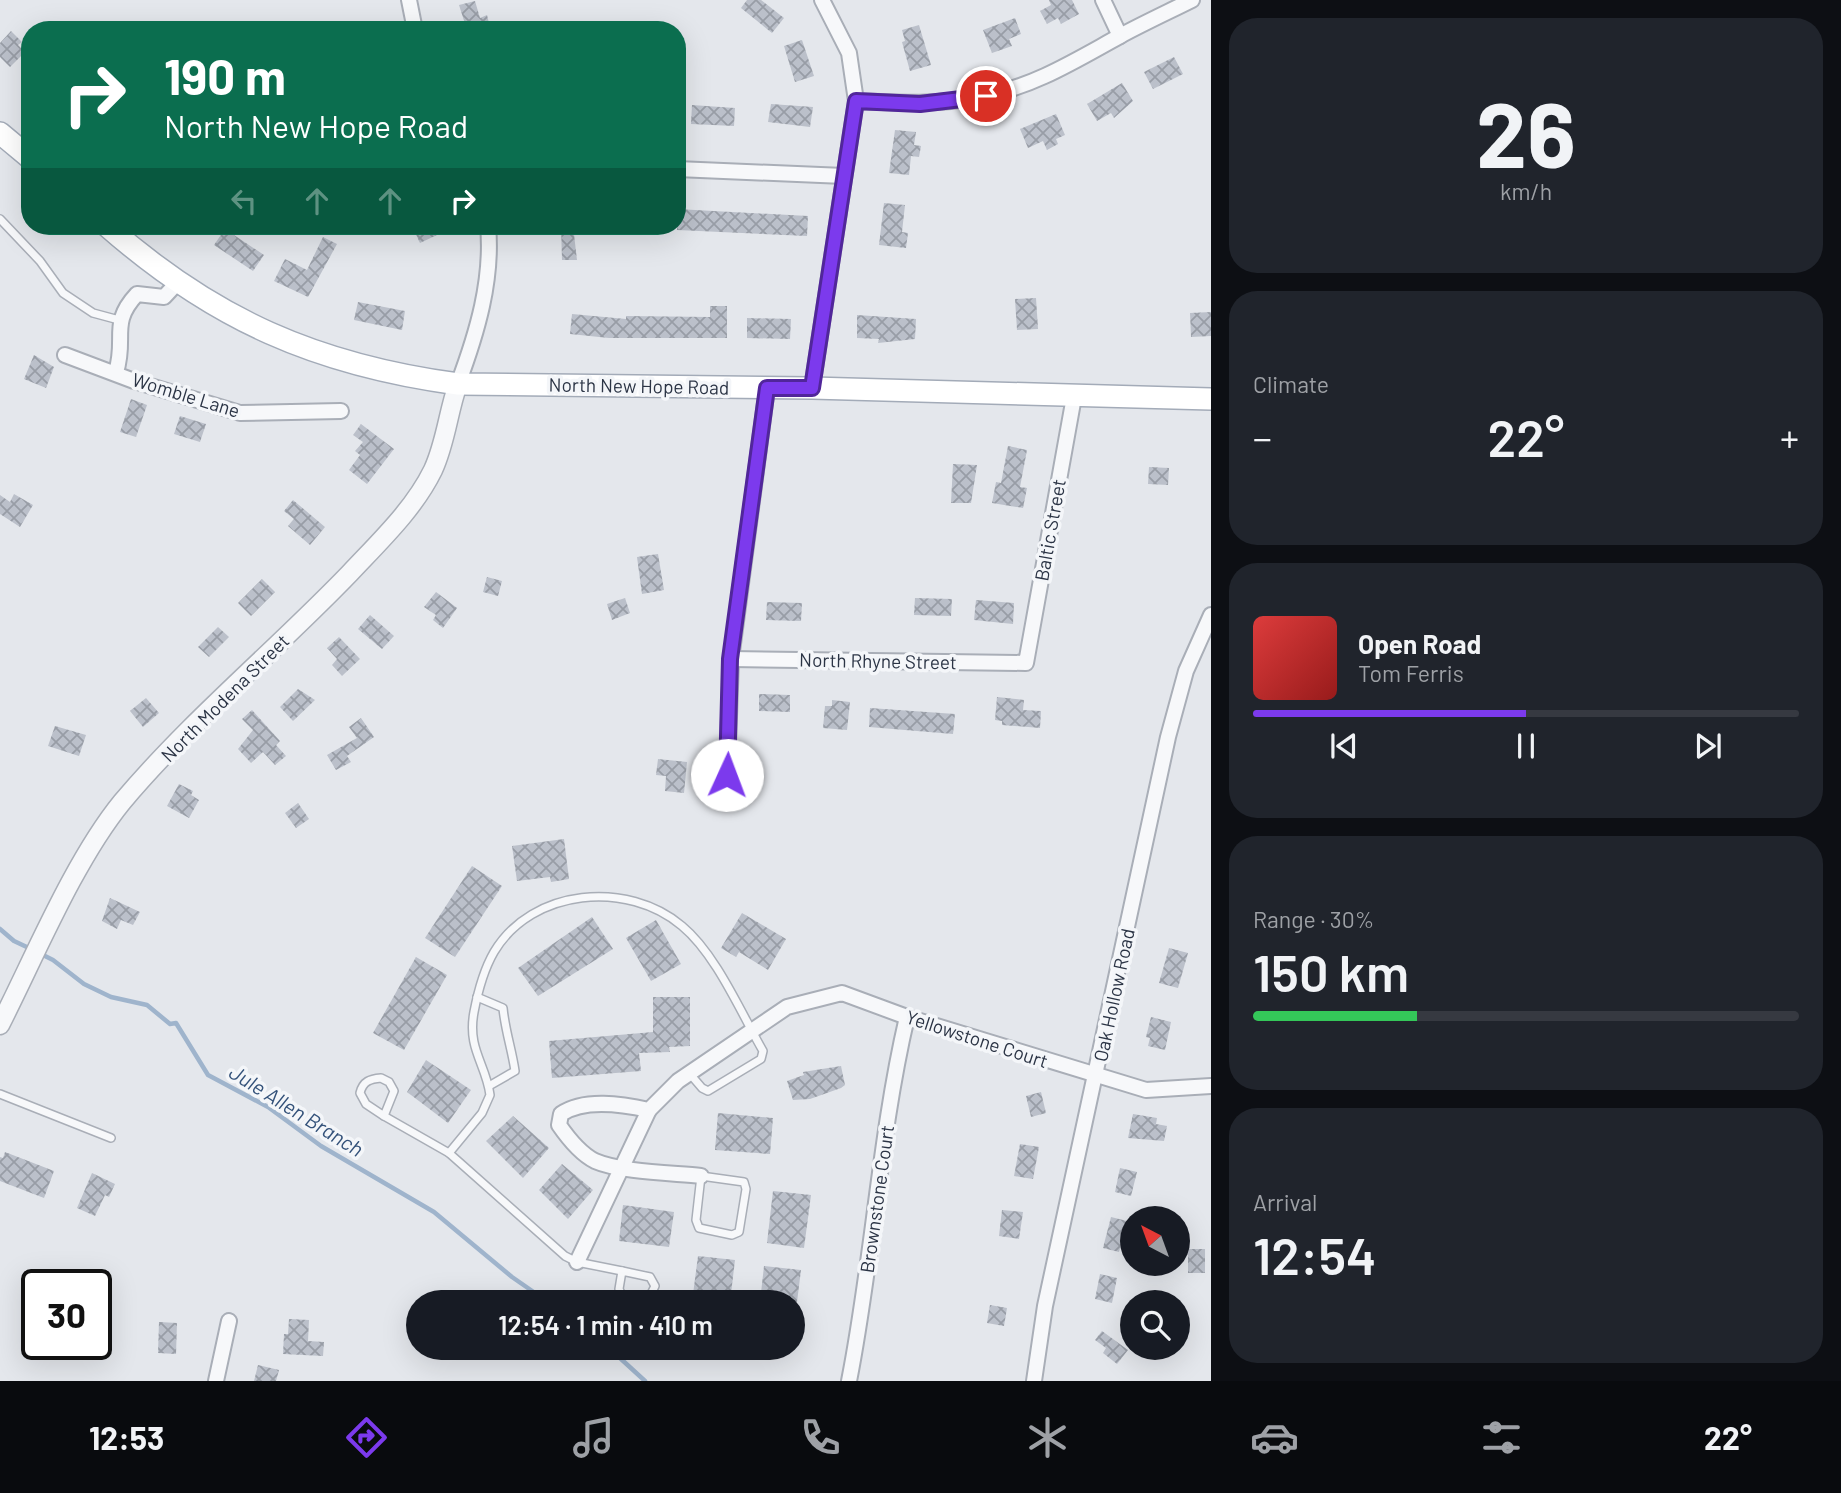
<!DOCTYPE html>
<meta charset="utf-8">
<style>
:root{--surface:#171b24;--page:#20242c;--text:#f1f3f6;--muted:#9ea1a6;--line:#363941;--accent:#7c3aed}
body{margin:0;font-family:Barlow,sans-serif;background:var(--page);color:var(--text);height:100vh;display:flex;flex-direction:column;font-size:26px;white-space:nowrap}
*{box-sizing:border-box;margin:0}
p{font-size:23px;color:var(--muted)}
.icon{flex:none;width:38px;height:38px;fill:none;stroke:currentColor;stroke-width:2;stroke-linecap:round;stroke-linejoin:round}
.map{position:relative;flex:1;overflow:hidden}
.panel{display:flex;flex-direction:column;gap:18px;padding:18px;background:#0d0f14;width:630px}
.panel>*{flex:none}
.banner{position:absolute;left:21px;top:21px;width:665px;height:214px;border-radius:28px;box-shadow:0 7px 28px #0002;background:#0b6e4f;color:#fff;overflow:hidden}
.needle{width:46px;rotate:319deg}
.tools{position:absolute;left:1120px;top:1206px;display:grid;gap:14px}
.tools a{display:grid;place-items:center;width:70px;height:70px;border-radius:50%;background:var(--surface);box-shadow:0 7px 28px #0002;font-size:35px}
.speed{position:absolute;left:21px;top:1269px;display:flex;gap:14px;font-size:35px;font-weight:700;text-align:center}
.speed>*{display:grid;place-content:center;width:91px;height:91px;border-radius:50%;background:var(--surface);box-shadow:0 7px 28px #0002;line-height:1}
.speed .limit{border:4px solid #111;border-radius:10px;background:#fff;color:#111}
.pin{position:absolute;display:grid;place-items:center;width:60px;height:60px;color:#fff;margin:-30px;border:4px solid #fff;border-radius:50%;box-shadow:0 2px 7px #0007}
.me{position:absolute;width:77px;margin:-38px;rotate:2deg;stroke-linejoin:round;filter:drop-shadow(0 0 5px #0008)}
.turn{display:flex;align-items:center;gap:24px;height:147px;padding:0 28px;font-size:32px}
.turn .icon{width:91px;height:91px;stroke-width:2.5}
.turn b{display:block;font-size:49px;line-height:60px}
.lanes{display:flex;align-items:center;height:66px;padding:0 28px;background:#0003;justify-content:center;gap:35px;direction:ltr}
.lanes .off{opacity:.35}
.big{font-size:52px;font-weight:600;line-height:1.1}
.panel .card{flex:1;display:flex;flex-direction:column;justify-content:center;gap:10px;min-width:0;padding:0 24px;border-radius:28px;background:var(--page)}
.panel .dial{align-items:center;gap:0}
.dial b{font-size:91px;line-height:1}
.song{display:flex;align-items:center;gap:21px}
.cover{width:84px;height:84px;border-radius:10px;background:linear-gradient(135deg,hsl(0 70% 55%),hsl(0 70% 35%))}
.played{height:7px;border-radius:4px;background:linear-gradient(90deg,var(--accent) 50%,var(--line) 50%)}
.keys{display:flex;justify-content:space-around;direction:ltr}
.heat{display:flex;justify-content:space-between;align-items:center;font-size:38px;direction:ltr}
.charge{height:10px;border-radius:5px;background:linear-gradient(90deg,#34c759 30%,var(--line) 0)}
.trip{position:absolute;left:406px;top:1290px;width:399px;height:70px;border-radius:35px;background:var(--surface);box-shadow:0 7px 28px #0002;font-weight:600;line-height:70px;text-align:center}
.menu{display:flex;height:112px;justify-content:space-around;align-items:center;background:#090b0e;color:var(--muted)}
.menu .icon{width:49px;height:49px}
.menu .on{color:var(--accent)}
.menu b{font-size:32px;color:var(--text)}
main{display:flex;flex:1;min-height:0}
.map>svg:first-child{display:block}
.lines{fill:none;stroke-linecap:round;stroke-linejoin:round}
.stream{stroke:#9fb4cc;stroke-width:4.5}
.building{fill:url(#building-cross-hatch)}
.service-casing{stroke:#a9aeb7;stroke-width:10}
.minor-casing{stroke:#a9aeb7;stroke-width:18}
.tertiary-casing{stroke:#a9aeb7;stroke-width:21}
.primary-casing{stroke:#a3abb8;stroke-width:24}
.service{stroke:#f7f8fa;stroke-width:7}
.minor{stroke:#f7f8fa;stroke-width:14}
.tertiary{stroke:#f7f8fa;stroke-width:18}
.primary{stroke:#fff;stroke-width:21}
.route-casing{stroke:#51269a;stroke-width:18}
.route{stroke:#7c3aed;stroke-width:12}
.labels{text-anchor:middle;stroke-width:7;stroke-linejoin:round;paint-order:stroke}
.street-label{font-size:19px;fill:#2b3445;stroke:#f4f6f9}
.water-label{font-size:21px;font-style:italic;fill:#34527a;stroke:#f4f6f9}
</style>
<main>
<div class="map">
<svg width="1211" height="1381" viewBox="0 0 1211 1381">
<defs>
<pattern id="building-cross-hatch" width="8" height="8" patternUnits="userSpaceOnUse" patternTransform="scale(1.75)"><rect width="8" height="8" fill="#bbc0ca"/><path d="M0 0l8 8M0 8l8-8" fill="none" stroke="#989da6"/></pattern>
</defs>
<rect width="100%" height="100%" fill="#e4e7ec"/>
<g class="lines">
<!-- stream -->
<g class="stream">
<polyline points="0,929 14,941 31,949"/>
<polyline points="39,953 53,960 84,984 111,997 147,1005 170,1024 176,1023 208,1075 268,1107 321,1146 434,1212 512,1277 548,1302"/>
<polyline points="609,1348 645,1381"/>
</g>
</g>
<!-- building -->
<g class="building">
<polygon points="747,0 761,0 784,18 772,33 741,8"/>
<polygon points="1049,0 1072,0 1079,14 1061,24 1058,18 1047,24 1040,11 1051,5"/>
<polygon points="475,1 480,18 487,15 490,27 467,30 459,5"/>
<polygon points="1015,18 1021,34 1009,39 1012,46 992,53 983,30"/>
<polygon points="919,25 931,65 910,71 902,42 905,41 902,30"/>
<polygon points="11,31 22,42 18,45 25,52 10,67 0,57 0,43"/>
<polygon points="802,40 814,76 795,82 784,46"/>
<polygon points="1174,57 1183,74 1153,89 1144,72"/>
<polygon points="1122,83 1133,101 1114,118 1111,113 1097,121 1087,104"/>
<polygon points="771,104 813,107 810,127 768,122"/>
<polygon points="692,105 735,108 734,126 691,124"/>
<polygon points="1056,114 1065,135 1056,139 1058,144 1047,150 1043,141 1028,148 1020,129"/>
<polygon points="895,130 916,132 914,145 921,146 919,157 911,156 909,175 889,173"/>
<polygon points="884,203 905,205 902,232 908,233 906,248 879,245"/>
<polygon points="677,209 808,216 807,236 677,230"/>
<polygon points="412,226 456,226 420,243"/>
<polygon points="561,226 573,226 577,260 562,260"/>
<polygon points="225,229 264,255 253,271 214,245"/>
<polygon points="323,237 337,244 308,297 274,281 285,259 307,270"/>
<polygon points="1036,298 1038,329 1017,330 1015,299"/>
<polygon points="358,302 405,311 402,330 354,320"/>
<polygon points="710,306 727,306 727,338 609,338 570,334 572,314 626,319 626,316 710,317"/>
<polygon points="1211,312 1211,336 1191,337 1190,313"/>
<polygon points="857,315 916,319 915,339 878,343 879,339 857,338"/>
<polygon points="747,318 791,319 790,339 747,338"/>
<polygon points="34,355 54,367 46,388 24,379"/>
<polygon points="131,399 147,405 136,437 120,432"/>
<polygon points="180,416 206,424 200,442 174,434"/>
<polygon points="361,424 394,449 367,484 349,470 360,455 355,451 363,442 353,435"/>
<polygon points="1008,446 1027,450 1020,487 1027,488 1023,508 992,503 996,482 1001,483"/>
<polygon points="953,464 977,465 971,503 951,503"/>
<polygon points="1149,467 1169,468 1168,485 1148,484"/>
<polygon points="14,494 33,505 20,527 0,514 0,495 10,502"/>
<polygon points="293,500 325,527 310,545 288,526 294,519 284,511"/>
<polygon points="658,554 664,590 642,594 637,557"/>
<polygon points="487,577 502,581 498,596 483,592"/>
<polygon points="262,579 275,592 251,616 238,603"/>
<polygon points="436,592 457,608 443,628 433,620 436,615 424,607"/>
<polygon points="625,598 630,613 612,620 607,604"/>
<polygon points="915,598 952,599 951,616 914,615"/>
<polygon points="976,600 1014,603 1013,624 974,620"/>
<polygon points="767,602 802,603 801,621 766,620"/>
<polygon points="370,615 394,636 382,649 358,629"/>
<polygon points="218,627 229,637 209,657 198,647"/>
<polygon points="339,637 360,659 342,676 332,665 337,659 327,648"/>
<polygon points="298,689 315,700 293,721 280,707"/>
<polygon points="759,694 790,695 790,712 759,711"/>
<polygon points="997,697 1024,700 1023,710 1041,711 1040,728 1002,725 1002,721 995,720"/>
<polygon points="146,698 159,713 143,727 130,711"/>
<polygon points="832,700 850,702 847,730 823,728 825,706 832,706"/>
<polygon points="870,708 955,714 953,734 869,727"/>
<polygon points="252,710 280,741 276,745 286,756 275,765 263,752 251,763 238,749 253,730 242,719"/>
<polygon points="361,718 374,737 347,756 351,762 336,770 327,755 357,738 349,727"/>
<polygon points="55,726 86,735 79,756 48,746"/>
<polygon points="658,759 687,762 684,793 665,791 666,776 656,775"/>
<polygon points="179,784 193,791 191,795 199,800 189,818 167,806"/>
<polygon points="298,803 309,819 296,828 285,813"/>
<polygon points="564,839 569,879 551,882 550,877 517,881 512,846"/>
<polygon points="472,866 502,886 455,957 425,938"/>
<polygon points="110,898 140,912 133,925 121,920 117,929 102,921"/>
<polygon points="742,913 786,939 768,970 739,952 736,957 721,948"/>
<polygon points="592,917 613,949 538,996 518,968"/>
<polygon points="656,920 681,964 651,981 626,938"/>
<polygon points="1169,948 1188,953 1178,988 1159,983"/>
<polygon points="416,957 447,975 404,1050 373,1033"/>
<polygon points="653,997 690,997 690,1046 669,1047 670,1052 639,1053 641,1071 552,1078 549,1041 653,1032"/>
<polygon points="1151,1017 1171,1022 1165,1050 1148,1046 1150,1038 1146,1037"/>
<polygon points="426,1060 471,1090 448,1123 407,1092"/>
<polygon points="841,1066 845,1085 841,1088 810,1099 793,1100 787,1081 804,1075 803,1072"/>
<polygon points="1041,1092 1046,1113 1031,1117 1026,1096"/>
<polygon points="718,1113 773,1118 770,1154 715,1150"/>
<polygon points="1133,1114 1157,1118 1156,1124 1167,1126 1164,1141 1128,1138"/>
<polygon points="513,1116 549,1148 523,1178 486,1141"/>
<polygon points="1020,1144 1039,1147 1033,1179 1014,1176"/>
<polygon points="5,1152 54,1171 44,1198 0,1181 0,1157 3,1158"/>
<polygon points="562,1164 593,1190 568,1219 539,1190"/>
<polygon points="1120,1168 1137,1172 1131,1196 1115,1192"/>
<polygon points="92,1173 115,1184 109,1197 105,1195 95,1216 77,1208"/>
<polygon points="773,1191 811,1195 804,1248 767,1243"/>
<polygon points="623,1205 674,1212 669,1247 619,1241"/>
<polygon points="1002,1210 1023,1212 1019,1239 999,1236"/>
<polygon points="1111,1217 1127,1221 1119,1252 1103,1248"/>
<rect x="1188" y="1249" width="17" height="24"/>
<polygon points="698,1256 735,1260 730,1302 692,1302"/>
<polygon points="764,1266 801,1270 797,1302 760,1302"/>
<polygon points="1100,1274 1117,1278 1112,1303 1095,1299"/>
<polygon points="990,1305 1007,1308 1004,1326 987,1323"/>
<polygon points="289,1319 309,1320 308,1341 324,1342 323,1356 283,1354 284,1334 288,1334"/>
<polygon points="159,1322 177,1323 176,1354 158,1353"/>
<polygon points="1102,1331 1128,1350 1117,1364 1103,1353 1106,1348 1095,1340"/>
<polygon points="258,1365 279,1370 276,1381 254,1381"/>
</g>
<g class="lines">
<!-- service casing -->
<g class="service-casing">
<g id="service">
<polyline points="0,219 40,261 63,293 93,313 119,320"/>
<path d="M477,997L503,1008C505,1030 512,1050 515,1071L489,1086"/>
<path d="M381,1078L389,1082L394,1091L384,1116L366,1104L360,1093C363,1081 370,1079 381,1078Z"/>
<polyline points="0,1094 111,1138"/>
<polyline points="384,1116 449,1153 565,1256 577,1262 622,1271"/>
<path d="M449,1153L482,1113L490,1095C486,1064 467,1049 474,1012C478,991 483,971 494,952C532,888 628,880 682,926C716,954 741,1013 763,1051L761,1059L708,1091L702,1088L690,1074"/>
<polygon points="701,1176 744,1182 746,1189 739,1232 732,1235 699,1228 696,1220"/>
<polyline points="625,1302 619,1289 622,1271 650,1277 655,1286 647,1302"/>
</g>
</g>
<!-- minor casing -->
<g class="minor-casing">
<g id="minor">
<polyline points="409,0 415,30"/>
<polyline points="1103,0 1120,36"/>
<path d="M856,101C899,103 942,105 984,96C1035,86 1076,60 1120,36C1144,23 1168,12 1192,0"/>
<polyline points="677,169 844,176"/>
<polyline points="65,355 134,381 240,413 341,411"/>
<path d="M116,372C127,337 109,324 137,294L164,297L178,282"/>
<path d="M458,384C477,333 493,280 488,226"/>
<polyline points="812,388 856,101 849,53 822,0"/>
<polyline points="731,659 1026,663 1074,397"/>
<polyline points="727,775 731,659 767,388"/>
<path d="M701,1176C672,1173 620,1172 595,1161C581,1154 568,1138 559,1125L561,1114C584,1098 622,1104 649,1110L678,1081L787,1007L842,993L907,1017L1146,1090L1211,1086"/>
<polyline points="577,1262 649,1110"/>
<polyline points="216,1381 229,1321"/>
<path d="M849,1381C873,1260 879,1137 907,1017"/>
<polyline points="1034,1381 1045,1306 1168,737 1186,671 1211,615"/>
</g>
</g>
<!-- tertiary casing -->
<g class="tertiary-casing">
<path id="tertiary" d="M0,1025C35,956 74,861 122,802C191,720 276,650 350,573C380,541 414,509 433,470C446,442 448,412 458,384"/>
</g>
<!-- primary casing -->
<g class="primary-casing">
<g id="primary">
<polyline points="0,133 30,158"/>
<path d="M107,226C214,320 317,365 458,384L812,388L1211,399"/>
</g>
</g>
<!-- service -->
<use href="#service" class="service"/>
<!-- minor -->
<use href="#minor" class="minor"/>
<!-- tertiary -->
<use href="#tertiary" class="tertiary"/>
<!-- primary -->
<use href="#primary" class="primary"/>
</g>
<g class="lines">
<!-- route casing -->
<g class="route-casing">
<polyline id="route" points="727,775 730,659 767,388 812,388 856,101 920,104 986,96"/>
</g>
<!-- route -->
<use href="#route" class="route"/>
</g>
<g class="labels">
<!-- street labels -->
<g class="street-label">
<text transform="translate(639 386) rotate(1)" y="7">North New Hope Road</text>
<text transform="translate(186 395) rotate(17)" y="7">Womble Lane</text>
<text transform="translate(1050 530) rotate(-80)" y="7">Baltic Street</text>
<text transform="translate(878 661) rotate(1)" y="7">North Rhyne Street</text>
<text transform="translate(225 698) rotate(-45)" y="7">North Modena Street</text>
<text transform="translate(1114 995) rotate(-78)" y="7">Oak Hollow Road</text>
<text transform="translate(977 1039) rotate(18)" y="7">Yellowstone Court</text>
<text transform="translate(877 1199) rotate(-82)" y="7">Brownstone Court</text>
</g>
<!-- water labels -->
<g class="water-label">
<text transform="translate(296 1111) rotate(32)" y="7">Jule Allen Branch</text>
</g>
</g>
</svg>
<div class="tools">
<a><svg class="needle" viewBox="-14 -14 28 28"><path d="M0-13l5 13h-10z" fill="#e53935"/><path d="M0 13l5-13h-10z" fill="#9ea1a6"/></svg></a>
<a><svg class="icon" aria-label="search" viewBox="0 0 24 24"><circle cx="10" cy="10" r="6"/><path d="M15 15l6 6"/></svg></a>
</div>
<div class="speed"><div class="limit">30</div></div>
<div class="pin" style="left:986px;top:96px;background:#d93025"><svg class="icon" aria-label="arrive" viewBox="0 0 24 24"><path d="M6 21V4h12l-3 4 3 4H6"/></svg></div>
<svg class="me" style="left:727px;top:775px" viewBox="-20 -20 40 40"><circle r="19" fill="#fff"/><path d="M0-13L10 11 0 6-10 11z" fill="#7c3aed"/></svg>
<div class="trip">12:54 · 1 min · 410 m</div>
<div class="banner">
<div class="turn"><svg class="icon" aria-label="right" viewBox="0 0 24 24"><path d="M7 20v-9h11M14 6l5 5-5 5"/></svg><div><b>190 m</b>North New Hope Road</div></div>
<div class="lanes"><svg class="icon off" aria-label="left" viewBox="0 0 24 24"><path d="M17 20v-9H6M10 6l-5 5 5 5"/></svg><svg class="icon off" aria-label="ahead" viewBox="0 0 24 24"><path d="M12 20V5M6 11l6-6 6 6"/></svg><svg class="icon off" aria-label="ahead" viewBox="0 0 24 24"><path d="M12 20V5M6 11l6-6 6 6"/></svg><svg class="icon" aria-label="right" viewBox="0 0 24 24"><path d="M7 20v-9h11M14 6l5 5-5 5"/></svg></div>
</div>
</div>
<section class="panel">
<div class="card dial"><b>26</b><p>km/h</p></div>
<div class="card"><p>Climate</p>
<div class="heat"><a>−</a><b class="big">22°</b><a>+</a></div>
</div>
<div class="card">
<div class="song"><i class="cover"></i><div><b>Open Road</b><p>Tom Ferris</p></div></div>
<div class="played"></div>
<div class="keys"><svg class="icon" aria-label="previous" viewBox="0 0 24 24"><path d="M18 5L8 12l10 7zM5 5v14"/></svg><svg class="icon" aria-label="pause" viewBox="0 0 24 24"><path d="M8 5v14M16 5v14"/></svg><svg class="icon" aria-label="next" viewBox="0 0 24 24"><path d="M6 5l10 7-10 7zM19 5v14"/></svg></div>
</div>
<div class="card"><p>Range · 30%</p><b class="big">150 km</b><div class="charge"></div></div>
<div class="card"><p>Arrival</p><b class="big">12:54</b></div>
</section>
</main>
<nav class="menu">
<b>12:53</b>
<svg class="icon on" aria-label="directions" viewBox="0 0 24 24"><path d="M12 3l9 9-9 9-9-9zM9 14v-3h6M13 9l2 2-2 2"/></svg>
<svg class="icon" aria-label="music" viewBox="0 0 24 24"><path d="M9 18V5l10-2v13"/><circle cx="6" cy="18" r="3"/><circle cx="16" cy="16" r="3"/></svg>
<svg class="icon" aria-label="phone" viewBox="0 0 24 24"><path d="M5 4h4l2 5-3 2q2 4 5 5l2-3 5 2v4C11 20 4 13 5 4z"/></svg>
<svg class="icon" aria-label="climate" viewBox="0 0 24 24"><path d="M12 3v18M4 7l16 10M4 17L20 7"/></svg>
<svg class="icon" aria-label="car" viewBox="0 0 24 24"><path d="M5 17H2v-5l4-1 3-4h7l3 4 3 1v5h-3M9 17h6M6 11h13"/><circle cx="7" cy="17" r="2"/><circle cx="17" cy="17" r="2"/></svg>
<svg class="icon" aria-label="filters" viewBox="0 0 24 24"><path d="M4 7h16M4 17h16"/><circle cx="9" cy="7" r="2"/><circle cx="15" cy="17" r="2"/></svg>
<b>22°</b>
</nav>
